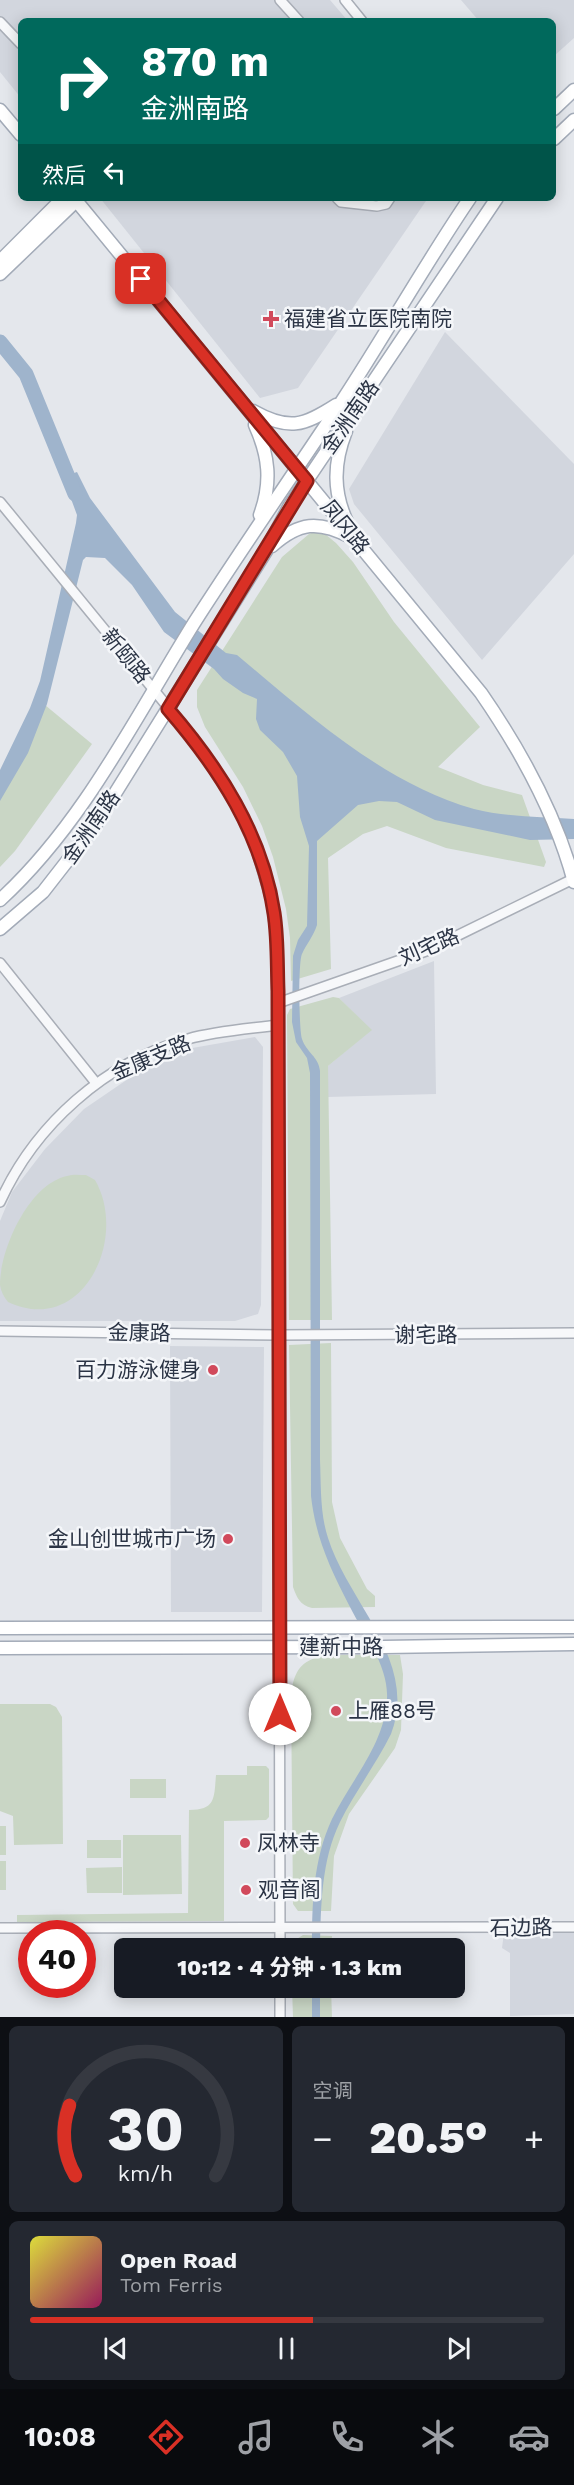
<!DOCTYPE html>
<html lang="zh">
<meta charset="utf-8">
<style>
:root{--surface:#171b24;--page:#242831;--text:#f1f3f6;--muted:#9ea1a6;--line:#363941;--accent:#d93025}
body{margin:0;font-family:"Work Sans","Noto Sans SC",sans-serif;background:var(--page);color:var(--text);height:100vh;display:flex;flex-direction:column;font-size:22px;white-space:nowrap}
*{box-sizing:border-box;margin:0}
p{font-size:20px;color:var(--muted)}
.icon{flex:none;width:33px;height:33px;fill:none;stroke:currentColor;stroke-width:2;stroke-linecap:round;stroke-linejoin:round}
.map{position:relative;height:2017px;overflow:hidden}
.drawer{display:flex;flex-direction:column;gap:9px;padding:9px;background:#0d0f14;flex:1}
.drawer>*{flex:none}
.banner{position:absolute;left:18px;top:18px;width:538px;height:183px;border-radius:9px;box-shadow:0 3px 15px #0003;background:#00695c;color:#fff;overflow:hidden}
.speed{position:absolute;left:18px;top:1920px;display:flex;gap:12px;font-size:30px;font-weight:700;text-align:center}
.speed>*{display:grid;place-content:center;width:78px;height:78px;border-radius:50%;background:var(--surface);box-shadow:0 3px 15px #0003;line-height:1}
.speed .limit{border:9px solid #d22;background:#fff;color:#111}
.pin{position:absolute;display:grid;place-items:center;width:51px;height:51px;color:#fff;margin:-26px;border-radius:12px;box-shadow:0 3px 9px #0006}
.me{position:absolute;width:66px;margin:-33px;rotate:0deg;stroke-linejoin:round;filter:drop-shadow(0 0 4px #0008)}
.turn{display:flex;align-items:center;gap:21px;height:126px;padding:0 24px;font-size:27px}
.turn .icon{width:78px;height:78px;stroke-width:2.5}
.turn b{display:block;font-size:42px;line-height:51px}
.then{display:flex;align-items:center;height:57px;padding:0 24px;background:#0003;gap:12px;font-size:22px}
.big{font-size:45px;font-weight:800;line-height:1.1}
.drawer .widget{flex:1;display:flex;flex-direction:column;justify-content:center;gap:9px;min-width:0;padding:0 21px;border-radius:9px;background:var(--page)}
.drawer .dial{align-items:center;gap:0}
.dial svg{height:156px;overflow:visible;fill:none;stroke:var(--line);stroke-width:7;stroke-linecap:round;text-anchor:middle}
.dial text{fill:var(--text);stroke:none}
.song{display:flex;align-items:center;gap:18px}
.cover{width:72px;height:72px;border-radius:9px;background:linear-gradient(135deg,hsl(60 70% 55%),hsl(330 70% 35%))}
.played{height:6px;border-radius:3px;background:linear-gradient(90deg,var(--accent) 55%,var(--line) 55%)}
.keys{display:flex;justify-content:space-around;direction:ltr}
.heat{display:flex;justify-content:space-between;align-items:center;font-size:33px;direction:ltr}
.drawer .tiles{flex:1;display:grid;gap:9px;grid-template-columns:1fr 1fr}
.widget:last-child{grid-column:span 2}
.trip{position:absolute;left:114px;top:1938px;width:351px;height:60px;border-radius:9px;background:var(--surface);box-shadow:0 3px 15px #0003;font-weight:800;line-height:60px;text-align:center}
.tabs{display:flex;height:96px;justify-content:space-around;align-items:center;background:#090b0e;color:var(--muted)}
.tabs .icon{width:42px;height:42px}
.tabs .selected{color:var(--accent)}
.tabs b{font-size:27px;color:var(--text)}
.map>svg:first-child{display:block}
.built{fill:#d2d6de}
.green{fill:#c9d6c5}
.water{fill:#9fb4cc}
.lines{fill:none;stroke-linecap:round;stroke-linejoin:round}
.river{stroke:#9fb4cc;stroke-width:15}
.minor-casing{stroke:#a9aeb7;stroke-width:12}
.major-casing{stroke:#a3abb8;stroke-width:15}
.minor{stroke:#f7f8fa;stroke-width:9}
.major{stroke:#fff;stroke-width:12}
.route-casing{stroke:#8d1f18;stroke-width:15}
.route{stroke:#d93025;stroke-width:10}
.poi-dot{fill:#d1495b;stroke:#f4f6f9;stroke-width:2}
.labels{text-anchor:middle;stroke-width:5;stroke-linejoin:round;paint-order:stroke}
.poi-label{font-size:21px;fill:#2b3445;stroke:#f4f6f9;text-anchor:start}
.street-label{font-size:21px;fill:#2b3445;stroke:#f4f6f9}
</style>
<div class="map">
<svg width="574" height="2017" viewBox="0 0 574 2017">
<rect width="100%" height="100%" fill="#e4e7ec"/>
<!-- built -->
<g class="built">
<polygon points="0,0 330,0 348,21 21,21 21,98 0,72"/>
<polygon points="461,0 574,0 574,38 554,56 554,21 479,21"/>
<polygon points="100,198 428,198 298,388 260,398"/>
<polygon points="445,332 574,464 574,554 482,660 354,504 349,489"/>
<polygon points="434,961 436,1094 328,1097 328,1066 371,1030 339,998"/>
<polygon points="255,1037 263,1047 261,1305 258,1314 235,1321 0,1321 0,1221 12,1192 45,1149 84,1109 128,1079 181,1050"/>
<polygon points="170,1346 264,1347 262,1612 171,1612"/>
<polygon points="574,1932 574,2014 510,2016 510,1953 502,1948 504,1933"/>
</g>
<!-- green -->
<g class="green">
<polygon points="314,532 325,534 336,543 353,562 394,622 480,727 438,767 483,785 522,795 546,862 544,867 446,848 387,826 363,834 328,858 331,969 291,981 290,938 286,909 273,857 262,826 243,787 205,727 197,707 197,690 282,557 309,534"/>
<polygon points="45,705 92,744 15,851 0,867 0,798"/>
<polygon points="333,997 339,998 372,1030 328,1066 332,1320 289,1320 287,1015 290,1009"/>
<path d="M86,1175L95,1180C129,1239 82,1337 8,1302C4,1297 1,1292 0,1285C0,1249 29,1184 67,1176C73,1174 80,1175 86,1175Z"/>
<path d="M331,1343L332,1502L340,1538L367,1589L375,1596V1607L312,1608C300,1605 297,1598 293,1587L289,1345Z"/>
<path d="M323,1655H400L403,1674L401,1730L395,1748L349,1814L334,1856L331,1911H298L293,1904L291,1693C295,1670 300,1662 323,1655Z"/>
<polygon points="0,1704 50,1704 56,1707 62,1717 63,1844 14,1845 13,1816 0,1811"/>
<path d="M247,1766H266L269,1769V1817L266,1820L224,1821V1921L17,1922V1915L188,1913L189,1810C216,1810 214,1798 216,1775H247Z"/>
<rect x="130" y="1779" width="36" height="19"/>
<rect x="0" y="1826" width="6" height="29"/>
<polygon points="123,1835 181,1835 182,1894 123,1895"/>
<rect x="87" y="1840" width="34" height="18"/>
<rect x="0" y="1861" width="6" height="29"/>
<polygon points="122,1867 122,1893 87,1893 86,1868"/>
<polygon points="303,1935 332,1936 331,1948 292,1948 292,1942"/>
<polygon points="292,1988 331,1988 332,2017 293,2017"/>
</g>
<!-- water -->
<g class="water">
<path d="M77,472L90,498L175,612L226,653L237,655C309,715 383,783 474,809C506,817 541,817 574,819V839L530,840L435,820L397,802L379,801L358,805L317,841V925C313,937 307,943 302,954C298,962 299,1031 302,1039C306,1052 319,1057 320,1071V1460C321,1485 320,1514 328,1538C348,1602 419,1662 391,1734C376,1764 355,1792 340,1822C321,1861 321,1906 320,1948H312C312,1904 313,1860 332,1819C351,1780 385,1744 387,1699C389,1666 364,1635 350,1607C330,1568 316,1539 311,1496L310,1073L307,1058L296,1042L292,1022L293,956L298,940L307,926L309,846L300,817L297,776L283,752L260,730L256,719L257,699L243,693L223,679L214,669L164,632L132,585L105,558L86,557L83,560L47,704L28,753L0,801V770L30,708L40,681L76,523L77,515L63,477Z"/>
<rect x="312" y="1988" width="8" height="29"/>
</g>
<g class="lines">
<!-- river -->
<polyline class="river" points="0,342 26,374 75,494"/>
<!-- minor casing -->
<g class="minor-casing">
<g id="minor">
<polyline points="280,0 299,21"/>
<polyline points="345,0 362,21"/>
<polyline points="0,22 21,44"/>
<polyline points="337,198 341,202 377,206 386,204 390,198"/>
<polyline points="0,502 194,739 230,792 254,842 271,900 277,945 278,991 280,1948"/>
<polyline points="0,963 96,1083"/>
<polyline points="278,1003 426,951 573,879"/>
<path d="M0,1202C35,1125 105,1062 188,1039C216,1031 248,1029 278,1025"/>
<polyline points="0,1331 278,1335 574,1333"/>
<polyline points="0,1928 574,1927"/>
<polyline points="280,2017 280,1988"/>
</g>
</g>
<!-- major casing -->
<g class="major-casing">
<g id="major">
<polyline points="554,109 574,90"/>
<polyline points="0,110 21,135"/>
<polyline points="554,139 574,120"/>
<path d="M74,198L481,693C521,751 556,814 574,882"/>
<polyline points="0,261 63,198"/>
<polyline points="0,274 76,201"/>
<path d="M253,411C289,431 303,426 336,405"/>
<path d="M255,425C269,456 272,482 260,515"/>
<path d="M346,431C333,464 333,493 348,524"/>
<path d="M272,546C299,522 318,520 351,537"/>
<path d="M0,900C83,824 135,718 194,623C242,548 293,475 342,401C386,334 425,264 470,198"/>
<polyline points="0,929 43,892 96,824 266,551 289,507 497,198"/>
<polyline points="0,1628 574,1627"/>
<polyline points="0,1648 384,1647 574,1644"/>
</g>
</g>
<!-- minor -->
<use href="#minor" class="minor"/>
<!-- major -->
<use href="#major" class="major"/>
</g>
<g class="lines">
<!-- route casing -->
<g class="route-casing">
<path id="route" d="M141,279L307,481L168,709C219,768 262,834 274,913C278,939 277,965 278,991L280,1714"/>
</g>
<!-- route -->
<use href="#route" class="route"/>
</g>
<!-- markers -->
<g class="poi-dot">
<path d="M268 310h6v6h6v6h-6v6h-6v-6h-6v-6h6z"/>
<circle cx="213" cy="1370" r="6"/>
<circle cx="228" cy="1539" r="6"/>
<circle cx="336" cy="1711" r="6"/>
<circle cx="245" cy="1843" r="6"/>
<circle cx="246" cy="1890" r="6"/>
</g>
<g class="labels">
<!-- poi labels -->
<g class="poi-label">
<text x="284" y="326">福建省立医院南院</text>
<text x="201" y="1377" text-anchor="end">百力游泳健身</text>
<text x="216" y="1546" text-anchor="end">金山创世城市广场</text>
<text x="348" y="1718">上雁88号</text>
<text x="257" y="1850">凤林寺</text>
<text x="258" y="1897">观音阁</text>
</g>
<!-- street labels -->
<g class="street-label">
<text transform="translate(350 417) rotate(-55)" y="7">金洲南路</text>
<text transform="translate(345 527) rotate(51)" y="7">凤冈路</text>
<text transform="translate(126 656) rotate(51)" y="7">新颐路</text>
<text transform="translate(91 827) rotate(-55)" y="7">金洲南路</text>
<text transform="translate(429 947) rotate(-23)" y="7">刘宅路</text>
<text transform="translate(151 1058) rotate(-23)" y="7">金康支路</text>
<text transform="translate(139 1333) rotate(1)" y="7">金康路</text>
<text x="426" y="1342">谢宅路</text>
<text x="341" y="1654">建新中路</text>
<text transform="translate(521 1928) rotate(-1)" y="7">石边路</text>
</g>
</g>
</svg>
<div class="speed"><div class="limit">40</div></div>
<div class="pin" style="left:141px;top:279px;background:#d93025"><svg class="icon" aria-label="arrive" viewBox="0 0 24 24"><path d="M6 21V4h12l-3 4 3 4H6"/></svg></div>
<svg class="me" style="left:280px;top:1714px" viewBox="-20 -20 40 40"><circle r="19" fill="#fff"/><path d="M0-13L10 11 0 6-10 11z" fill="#d93025"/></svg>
<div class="trip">10:12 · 4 分钟 · 1.3 km</div>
<div class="banner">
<div class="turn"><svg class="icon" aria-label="right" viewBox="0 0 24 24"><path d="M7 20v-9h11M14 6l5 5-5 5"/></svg><div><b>870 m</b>金洲南路</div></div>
<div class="then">然后<svg class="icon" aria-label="left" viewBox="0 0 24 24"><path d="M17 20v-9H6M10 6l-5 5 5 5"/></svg></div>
</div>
</div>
<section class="drawer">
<div class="tiles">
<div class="widget dial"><svg viewBox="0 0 100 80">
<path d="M14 69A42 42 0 1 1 86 69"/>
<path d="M14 69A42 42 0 0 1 11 33" stroke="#d93025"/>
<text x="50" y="56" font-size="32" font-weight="700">30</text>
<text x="50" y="72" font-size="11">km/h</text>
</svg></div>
<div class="widget"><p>空调</p>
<div class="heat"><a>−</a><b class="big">20.5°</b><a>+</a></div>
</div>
<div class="widget">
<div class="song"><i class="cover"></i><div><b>Open Road</b><p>Tom Ferris</p></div></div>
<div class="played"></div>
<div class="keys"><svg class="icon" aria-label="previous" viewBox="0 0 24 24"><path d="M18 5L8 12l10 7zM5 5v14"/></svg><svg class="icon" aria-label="pause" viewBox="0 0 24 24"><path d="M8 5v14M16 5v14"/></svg><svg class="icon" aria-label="next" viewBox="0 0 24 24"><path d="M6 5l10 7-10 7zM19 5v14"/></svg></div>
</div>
</div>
</section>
<nav class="tabs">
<b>10:08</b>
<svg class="icon selected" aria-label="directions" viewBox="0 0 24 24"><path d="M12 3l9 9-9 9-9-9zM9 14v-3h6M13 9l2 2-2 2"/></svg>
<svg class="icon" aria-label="music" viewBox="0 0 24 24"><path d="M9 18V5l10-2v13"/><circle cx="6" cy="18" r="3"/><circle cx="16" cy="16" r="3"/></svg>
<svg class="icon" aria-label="phone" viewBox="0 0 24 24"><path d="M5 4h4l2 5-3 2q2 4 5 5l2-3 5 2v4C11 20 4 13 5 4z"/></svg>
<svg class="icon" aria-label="climate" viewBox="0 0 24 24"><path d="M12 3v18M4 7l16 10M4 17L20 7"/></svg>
<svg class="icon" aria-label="car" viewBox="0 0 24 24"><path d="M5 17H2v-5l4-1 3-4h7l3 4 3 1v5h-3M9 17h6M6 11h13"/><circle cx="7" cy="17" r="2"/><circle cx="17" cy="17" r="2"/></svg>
</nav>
